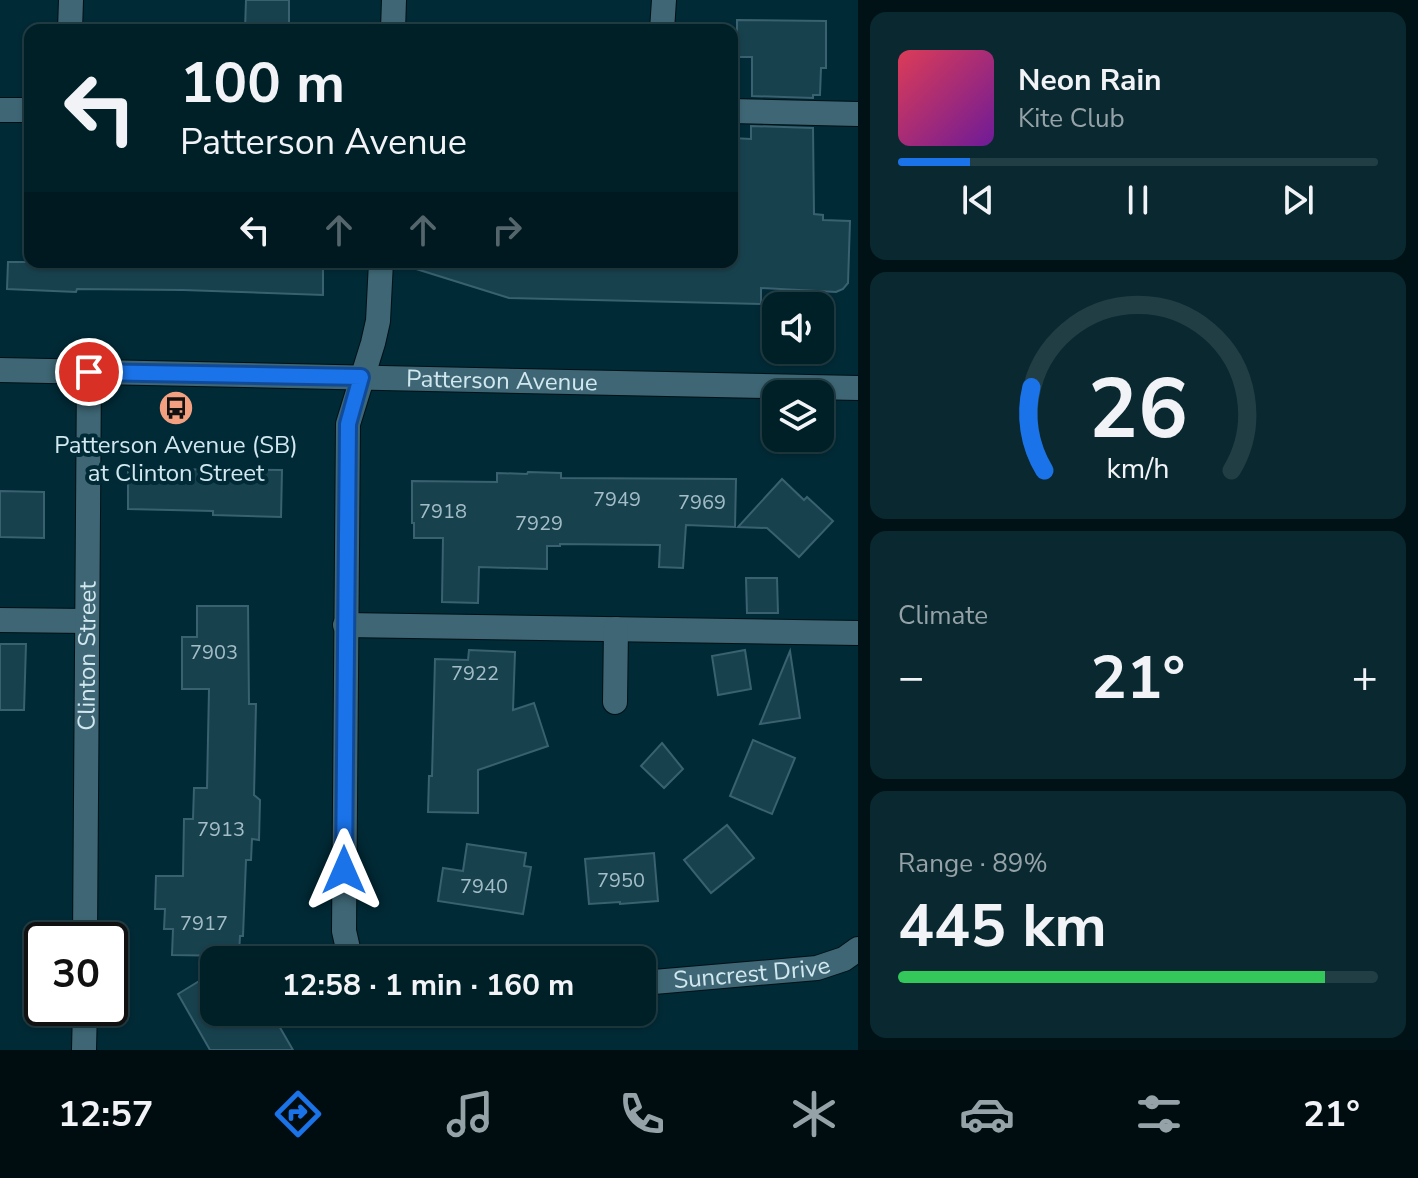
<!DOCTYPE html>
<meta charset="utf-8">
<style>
:root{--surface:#002028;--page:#0a2830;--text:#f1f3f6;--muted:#95a3a8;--line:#223e45;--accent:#1a73e8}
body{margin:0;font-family:"Nunito Sans",sans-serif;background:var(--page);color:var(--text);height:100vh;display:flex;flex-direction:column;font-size:30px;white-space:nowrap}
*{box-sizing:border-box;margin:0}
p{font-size:26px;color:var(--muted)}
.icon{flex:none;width:44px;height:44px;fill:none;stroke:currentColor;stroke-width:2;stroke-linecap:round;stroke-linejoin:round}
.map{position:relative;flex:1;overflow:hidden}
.details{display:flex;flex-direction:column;gap:12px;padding:12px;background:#001216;width:560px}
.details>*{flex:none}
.hud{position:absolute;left:24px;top:24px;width:714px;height:244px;border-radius:16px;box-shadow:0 2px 6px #0004,0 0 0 2px var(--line);background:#002028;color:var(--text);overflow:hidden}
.buttons{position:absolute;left:762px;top:292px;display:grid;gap:16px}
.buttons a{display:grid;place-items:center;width:72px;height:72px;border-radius:16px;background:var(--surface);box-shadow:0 2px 6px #0004,0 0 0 2px var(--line);font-size:40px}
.speed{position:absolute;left:24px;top:922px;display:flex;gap:16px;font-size:40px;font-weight:700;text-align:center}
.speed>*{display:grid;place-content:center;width:104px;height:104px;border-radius:50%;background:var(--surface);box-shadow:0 2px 6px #0004,0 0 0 2px var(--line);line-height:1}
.speed .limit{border:4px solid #111;border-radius:12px;background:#fff;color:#111}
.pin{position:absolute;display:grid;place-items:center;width:68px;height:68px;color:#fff;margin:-34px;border:4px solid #fff;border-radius:50%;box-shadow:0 2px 8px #0007}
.me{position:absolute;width:88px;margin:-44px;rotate:0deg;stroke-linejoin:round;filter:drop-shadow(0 0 6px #0008)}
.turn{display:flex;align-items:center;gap:28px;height:168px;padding:0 24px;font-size:36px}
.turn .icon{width:104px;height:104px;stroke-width:2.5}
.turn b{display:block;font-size:56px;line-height:68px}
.lanes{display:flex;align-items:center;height:76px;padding:0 24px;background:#0003;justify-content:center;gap:40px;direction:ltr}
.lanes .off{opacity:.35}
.big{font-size:60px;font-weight:700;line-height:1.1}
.details .tile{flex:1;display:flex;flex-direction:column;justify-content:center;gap:12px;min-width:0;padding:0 28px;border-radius:16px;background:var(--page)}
.details .dial{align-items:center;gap:0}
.dial svg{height:208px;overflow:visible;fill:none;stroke:var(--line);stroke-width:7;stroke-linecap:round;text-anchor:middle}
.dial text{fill:var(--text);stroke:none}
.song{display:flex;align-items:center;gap:24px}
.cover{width:96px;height:96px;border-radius:12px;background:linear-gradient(135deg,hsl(350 70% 55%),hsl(280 70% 35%))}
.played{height:8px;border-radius:4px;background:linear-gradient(90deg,var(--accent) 15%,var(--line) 15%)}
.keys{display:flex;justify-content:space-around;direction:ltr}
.heat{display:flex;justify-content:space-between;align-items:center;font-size:44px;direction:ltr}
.charge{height:12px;border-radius:6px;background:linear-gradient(90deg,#34c759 89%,var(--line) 0)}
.trip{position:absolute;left:200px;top:946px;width:456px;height:80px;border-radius:16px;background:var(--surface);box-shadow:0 2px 6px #0004,0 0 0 2px var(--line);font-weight:700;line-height:80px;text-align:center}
.dock{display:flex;height:128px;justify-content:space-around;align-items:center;background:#000d10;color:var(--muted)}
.dock .icon{width:56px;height:56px}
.dock .active{color:var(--accent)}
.dock b{font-size:36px;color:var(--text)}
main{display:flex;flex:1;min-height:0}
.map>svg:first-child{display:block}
.building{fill:#18414e;stroke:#39616f;stroke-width:2}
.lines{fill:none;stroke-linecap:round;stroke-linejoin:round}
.minor-casing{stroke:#001017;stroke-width:26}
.minor{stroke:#3e6674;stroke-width:24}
.route-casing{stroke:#114b97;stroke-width:20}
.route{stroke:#1a73e8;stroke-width:14}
.labels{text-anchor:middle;stroke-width:8;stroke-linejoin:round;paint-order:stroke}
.number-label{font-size:20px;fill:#a4bec8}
.street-label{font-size:24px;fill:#d2e8f0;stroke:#002a36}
.poi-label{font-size:24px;fill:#d2e8f0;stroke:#002a36}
</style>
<main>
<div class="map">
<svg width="858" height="1050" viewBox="0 0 858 1050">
<rect width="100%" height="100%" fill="#002a36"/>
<!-- building -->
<g class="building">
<polygon points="246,0 289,0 289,30 245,30"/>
<polygon points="737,20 826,21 826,68 821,68 820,95 813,95 813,98 752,96 752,57 737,57"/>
<polygon points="751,126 813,128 814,214 823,215 823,220 850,221 848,283 843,289 836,292 761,288 761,304 509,298 413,268 414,262 732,262 732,138 751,139"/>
<polygon points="8,262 323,262 323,295 183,290 77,289 76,292 7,289"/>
<polygon points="128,469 282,470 281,517 213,515 213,511 128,509"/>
<polygon points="528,472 561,473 561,478 736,479 735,527 686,525 683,568 659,567 660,545 560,544 560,546 547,546 547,569 479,567 478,603 442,602 443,538 414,538 414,523 412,523 412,481 497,482 497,473 527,474"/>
<polygon points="782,479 804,500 807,497 833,521 799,557 767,528 738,527"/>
<polygon points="0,491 44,492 44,538 0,537"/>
<polygon points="746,578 777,578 778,613 747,613"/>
<polygon points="197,606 248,606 249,704 256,704 254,795 260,800 259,840 252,839 251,860 246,860 243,936 240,936 239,954 230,954 230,956 172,955 173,929 164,929 165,909 155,909 156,876 183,876 184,819 193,819 194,788 207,788 209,689 182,689 182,637 197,637"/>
<polygon points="0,644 26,644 24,710 0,710"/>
<polygon points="469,650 515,652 513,710 534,703 548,746 478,770 478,813 428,812 429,776 432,776 435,659 468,660"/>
<polygon points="745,650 751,689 718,695 712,656"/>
<polygon points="790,651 800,718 760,724"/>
<polygon points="753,740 795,758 772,814 730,796"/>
<polygon points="662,743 683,769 664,788 641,766"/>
<polygon points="727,825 754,858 711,893 684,860"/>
<polygon points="467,844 526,853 524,866 531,867 523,914 438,901 443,868 463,871"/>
<polygon points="654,853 658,901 620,904 620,902 589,904 585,859"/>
<polygon points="214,972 214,1012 271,1012 293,1050 210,1050 178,994"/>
</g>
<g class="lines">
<!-- minor casing -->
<g class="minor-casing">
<g id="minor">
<polyline points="70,30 71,0"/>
<polyline points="393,30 394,0"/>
<polyline points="662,30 664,0"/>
<polyline points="0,110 30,110"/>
<polyline points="732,111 858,114"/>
<path id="s1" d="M0,370L858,388"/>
<polyline points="0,620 87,621"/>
<polyline points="345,625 858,633"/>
<polyline points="615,702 616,629"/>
<path id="s2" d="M85,940L89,372"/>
<polyline points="352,960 349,953 344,931 348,424 373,343 378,321 381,262"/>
<path id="s3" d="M642,983L817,968L844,959L858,949"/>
<polyline points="84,1050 85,1008"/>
</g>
</g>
<!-- minor -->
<use href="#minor" class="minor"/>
</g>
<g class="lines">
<!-- route casing -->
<g class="route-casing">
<polyline id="route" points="89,372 361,377 348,424 344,870"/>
</g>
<!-- route -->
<use href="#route" class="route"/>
</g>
<!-- icons -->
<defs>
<g id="bus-disc" transform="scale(1.8)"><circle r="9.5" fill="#f2a080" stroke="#002a36"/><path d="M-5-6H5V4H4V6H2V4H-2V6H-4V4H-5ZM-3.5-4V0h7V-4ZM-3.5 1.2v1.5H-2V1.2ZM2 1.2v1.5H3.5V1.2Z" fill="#111"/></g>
</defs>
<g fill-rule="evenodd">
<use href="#bus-disc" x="176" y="408"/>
</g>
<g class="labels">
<!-- number labels -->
<g class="number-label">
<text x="617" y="506">7949</text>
<text x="702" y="509">7969</text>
<text x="443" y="518">7918</text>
<text x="539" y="530">7929</text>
<text x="214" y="659">7903</text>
<text x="475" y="680">7922</text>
<text x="221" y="836">7913</text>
<text x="621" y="887">7950</text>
<text x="484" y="893">7940</text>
<text x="204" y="930">7917</text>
</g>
<!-- street labels -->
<g class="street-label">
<text dy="8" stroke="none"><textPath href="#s1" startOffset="502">Patterson Avenue</textPath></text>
<text dy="8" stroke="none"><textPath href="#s2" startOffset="284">Clinton Street</textPath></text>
<text dy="8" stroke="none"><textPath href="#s3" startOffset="110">Suncrest Drive</textPath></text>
</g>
<!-- poi labels -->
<g class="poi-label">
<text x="176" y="453">Patterson Avenue (SB)<tspan x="176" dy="28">at Clinton Street</tspan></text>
</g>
</g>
</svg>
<div class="buttons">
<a><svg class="icon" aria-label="sound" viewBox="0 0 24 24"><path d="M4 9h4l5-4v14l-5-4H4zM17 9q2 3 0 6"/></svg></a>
<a><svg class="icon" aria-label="layers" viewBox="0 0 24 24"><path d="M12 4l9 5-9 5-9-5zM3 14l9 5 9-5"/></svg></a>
</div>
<div class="speed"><div class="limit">30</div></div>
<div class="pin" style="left:89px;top:372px;background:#d93025"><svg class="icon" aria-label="arrive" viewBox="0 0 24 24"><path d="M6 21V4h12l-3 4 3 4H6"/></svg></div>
<svg class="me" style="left:344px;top:870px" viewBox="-20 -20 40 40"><path d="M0-17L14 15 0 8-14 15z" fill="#1a73e8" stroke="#fff" stroke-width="4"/></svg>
<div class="trip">12:58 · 1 min · 160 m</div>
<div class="hud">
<div class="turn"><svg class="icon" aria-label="left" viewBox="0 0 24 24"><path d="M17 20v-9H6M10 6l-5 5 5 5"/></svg><div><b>100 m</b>Patterson Avenue</div></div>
<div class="lanes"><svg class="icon" aria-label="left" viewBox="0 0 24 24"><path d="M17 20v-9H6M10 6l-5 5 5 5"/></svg><svg class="icon off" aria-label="ahead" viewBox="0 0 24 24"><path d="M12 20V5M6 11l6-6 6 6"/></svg><svg class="icon off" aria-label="ahead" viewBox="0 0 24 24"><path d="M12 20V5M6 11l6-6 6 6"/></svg><svg class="icon off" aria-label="right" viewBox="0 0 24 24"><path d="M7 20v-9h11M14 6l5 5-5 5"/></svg></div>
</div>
</div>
<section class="details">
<div class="tile">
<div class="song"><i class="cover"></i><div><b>Neon Rain</b><p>Kite Club</p></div></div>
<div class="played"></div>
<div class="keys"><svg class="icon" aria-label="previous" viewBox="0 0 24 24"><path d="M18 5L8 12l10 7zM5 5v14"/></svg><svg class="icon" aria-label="pause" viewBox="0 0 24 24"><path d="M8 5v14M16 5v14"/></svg><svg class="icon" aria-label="next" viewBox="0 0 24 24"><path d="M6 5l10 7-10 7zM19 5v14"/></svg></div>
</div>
<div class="tile dial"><svg viewBox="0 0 100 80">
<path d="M14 69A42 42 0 1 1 86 69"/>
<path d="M14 69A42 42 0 0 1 9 37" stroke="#1a73e8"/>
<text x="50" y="56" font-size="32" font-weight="700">26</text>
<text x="50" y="72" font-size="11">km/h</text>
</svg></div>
<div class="tile"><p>Climate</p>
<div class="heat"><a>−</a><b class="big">21°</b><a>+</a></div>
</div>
<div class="tile"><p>Range · 89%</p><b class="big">445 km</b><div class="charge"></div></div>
</section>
</main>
<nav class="dock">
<b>12:57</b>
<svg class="icon active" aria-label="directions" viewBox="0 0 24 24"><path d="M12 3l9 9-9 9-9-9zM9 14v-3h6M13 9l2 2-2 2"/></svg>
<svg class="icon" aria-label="music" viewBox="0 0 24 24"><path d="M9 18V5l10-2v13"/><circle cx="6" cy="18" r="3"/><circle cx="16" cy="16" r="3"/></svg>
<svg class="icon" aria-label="phone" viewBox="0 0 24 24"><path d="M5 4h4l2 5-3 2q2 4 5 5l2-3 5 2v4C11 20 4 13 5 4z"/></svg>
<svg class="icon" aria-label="climate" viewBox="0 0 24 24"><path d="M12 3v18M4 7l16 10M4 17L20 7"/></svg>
<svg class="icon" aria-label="car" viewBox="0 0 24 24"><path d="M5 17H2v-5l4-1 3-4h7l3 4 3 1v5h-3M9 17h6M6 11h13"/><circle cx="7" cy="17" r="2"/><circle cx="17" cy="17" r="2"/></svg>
<svg class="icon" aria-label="filters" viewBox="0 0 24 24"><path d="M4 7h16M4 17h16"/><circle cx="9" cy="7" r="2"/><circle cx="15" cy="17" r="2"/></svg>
<b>21°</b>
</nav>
